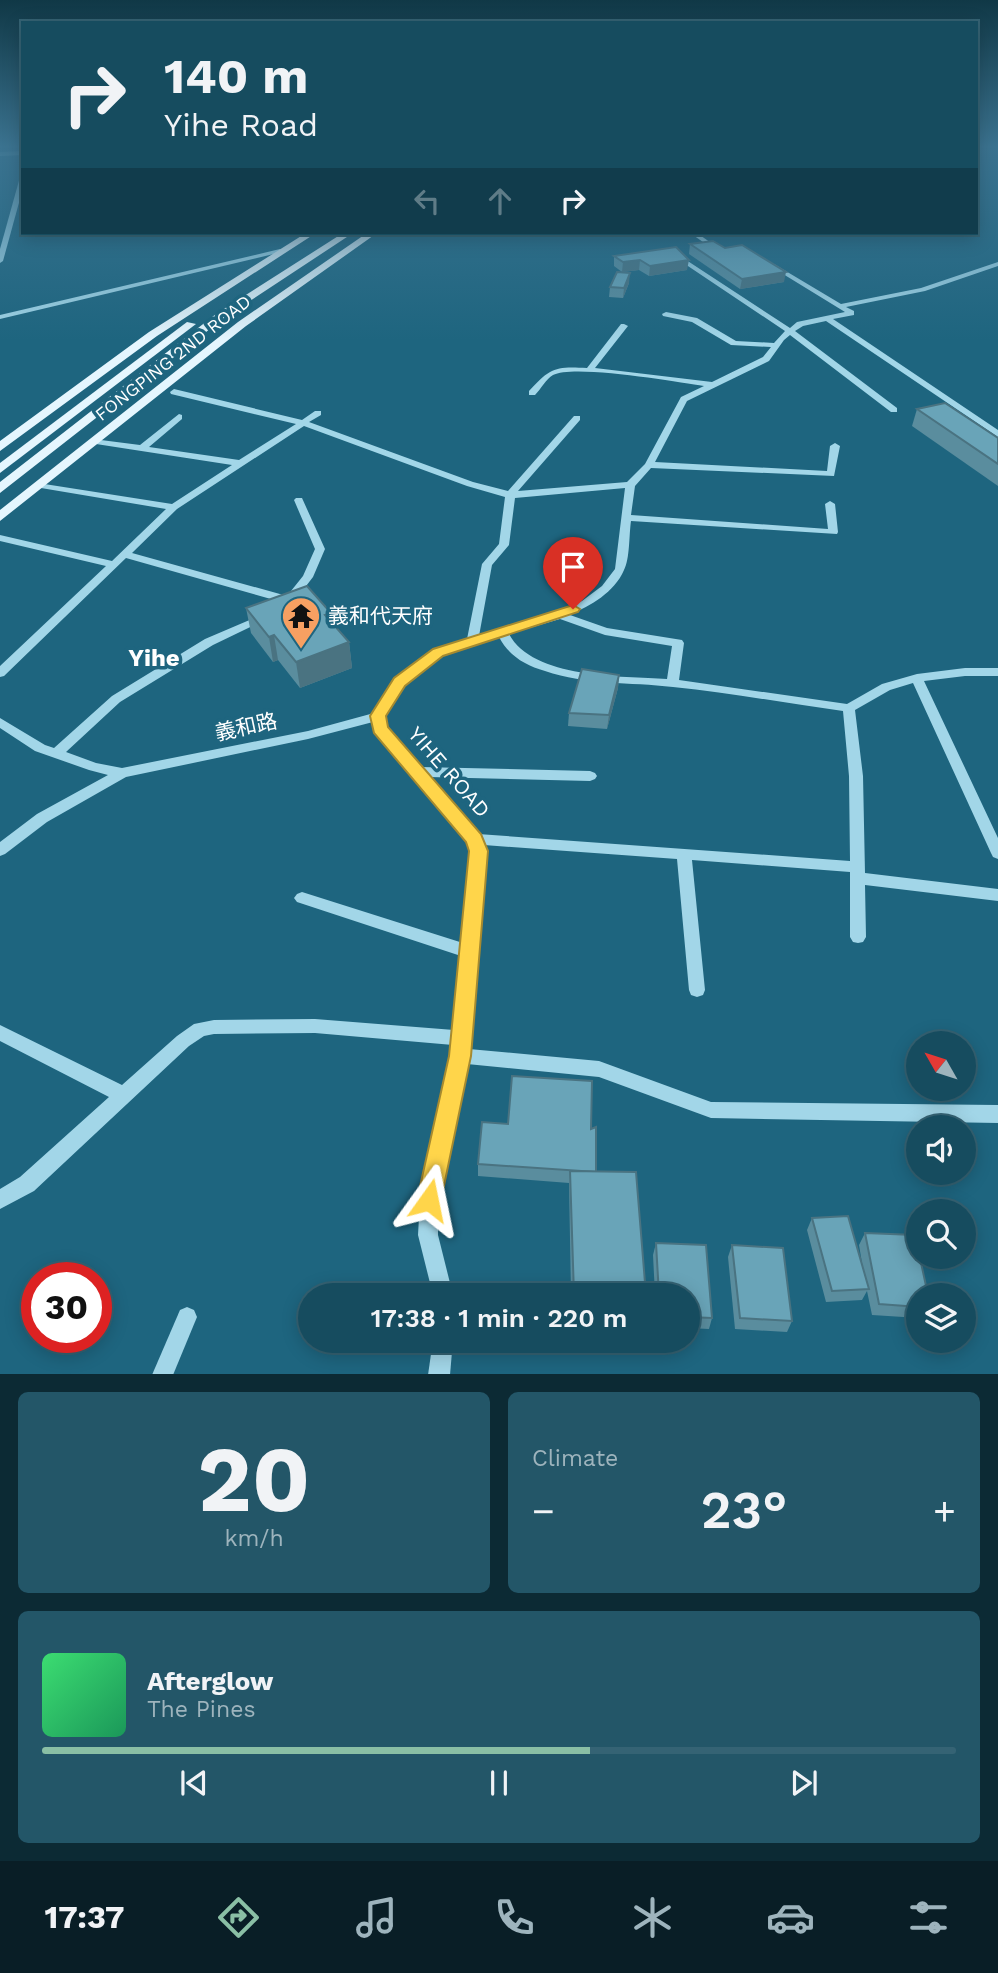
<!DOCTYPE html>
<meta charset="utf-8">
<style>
:root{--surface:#164c5f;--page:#235668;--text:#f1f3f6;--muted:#9eb4bd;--line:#356374;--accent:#8abfa5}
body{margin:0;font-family:"Work Sans","Noto Sans TC",sans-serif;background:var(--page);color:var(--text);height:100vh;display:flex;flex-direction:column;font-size:26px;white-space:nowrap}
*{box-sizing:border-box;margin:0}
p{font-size:23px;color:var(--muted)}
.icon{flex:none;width:38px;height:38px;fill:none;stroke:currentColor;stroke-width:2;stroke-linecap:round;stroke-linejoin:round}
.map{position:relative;height:1374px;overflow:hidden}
.details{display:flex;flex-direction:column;gap:18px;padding:18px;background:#0c2a34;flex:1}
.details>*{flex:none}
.guide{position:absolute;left:21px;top:21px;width:957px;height:214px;border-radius:0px;box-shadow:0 4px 18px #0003,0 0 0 2px var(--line);background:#164c5f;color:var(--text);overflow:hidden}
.needle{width:46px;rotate:309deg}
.fabs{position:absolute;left:906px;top:1031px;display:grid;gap:14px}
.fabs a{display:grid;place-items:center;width:70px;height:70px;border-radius:50%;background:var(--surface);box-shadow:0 4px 18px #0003,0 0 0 2px var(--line);font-size:35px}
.speed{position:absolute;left:21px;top:1262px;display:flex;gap:14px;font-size:35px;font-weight:700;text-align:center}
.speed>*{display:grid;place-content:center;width:91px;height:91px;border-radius:50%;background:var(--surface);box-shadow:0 4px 18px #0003,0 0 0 2px var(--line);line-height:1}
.speed .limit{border:10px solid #d22;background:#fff;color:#111}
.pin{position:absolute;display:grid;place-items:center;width:60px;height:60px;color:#fff;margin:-72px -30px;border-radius:50% 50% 50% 0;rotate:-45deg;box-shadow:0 0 7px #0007}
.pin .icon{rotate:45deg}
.me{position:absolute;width:77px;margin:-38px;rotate:12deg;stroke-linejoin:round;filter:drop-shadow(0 0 5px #0008)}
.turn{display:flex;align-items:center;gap:24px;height:147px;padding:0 28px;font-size:32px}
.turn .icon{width:91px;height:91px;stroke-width:2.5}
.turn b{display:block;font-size:49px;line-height:60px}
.lanes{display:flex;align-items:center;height:66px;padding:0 28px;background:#0003;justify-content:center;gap:35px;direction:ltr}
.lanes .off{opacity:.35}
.big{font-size:52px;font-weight:600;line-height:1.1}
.details .card{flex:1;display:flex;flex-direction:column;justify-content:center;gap:10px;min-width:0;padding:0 24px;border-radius:10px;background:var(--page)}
.details .dial{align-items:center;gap:0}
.dial b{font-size:91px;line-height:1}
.song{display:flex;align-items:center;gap:21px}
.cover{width:84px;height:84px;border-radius:10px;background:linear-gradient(135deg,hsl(140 70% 55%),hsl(150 70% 35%))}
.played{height:7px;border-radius:4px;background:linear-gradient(90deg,var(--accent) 60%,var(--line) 60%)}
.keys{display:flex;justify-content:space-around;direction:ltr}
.heat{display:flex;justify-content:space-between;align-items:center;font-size:38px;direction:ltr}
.details .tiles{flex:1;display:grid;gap:18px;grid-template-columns:1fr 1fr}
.card:last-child{grid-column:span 2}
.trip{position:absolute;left:298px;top:1283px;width:402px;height:70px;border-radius:35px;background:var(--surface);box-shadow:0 4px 18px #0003,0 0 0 2px var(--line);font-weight:600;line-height:70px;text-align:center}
.tab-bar{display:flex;height:112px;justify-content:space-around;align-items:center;background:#091e26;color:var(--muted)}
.tab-bar .icon{width:49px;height:49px}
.tab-bar .active{color:var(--accent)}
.tab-bar b{font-size:32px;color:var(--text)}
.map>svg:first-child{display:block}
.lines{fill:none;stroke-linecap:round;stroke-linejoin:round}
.minor{fill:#a2d6e8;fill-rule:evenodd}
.major{fill:#e5f6fe;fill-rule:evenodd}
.wall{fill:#5a8d9e}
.shaded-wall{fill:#4a7381}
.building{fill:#69a4b8;stroke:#4a7381;stroke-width:2}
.route{fill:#ffd54a;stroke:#a68a30;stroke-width:2}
.labels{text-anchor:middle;stroke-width:7;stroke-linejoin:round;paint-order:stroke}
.far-street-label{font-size:18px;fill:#fff;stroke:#1e657f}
.poi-label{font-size:21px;fill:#fff;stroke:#1e657f;text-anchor:start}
.street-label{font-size:21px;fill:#fff;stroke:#1e657f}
.quarter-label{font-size:24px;font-weight:bold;fill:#fff;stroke:#1e657f}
</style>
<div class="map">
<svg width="998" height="1375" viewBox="0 0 998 1375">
<rect width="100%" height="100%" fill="#1e657f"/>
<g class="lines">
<!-- minor -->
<g class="minor">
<polygon points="23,151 23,155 0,156 0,152"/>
<polygon points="23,175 23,188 3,261 0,263 0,249 20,177"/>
<polygon points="482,233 496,233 484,236"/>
<polygon points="690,233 697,233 721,250 716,251"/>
<polygon points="280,249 283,251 282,252 0,319 0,315"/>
<path d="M673,254H677L790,328L797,322L845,312L770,266V264H774L841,304L921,288L998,262V266L925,291L846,307L854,311V315L833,319L998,430V437L826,321L803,326L795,331L897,408V412H891L790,335L784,340L769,361L687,401L655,462L827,471L830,446L835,443L840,446L834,476L651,468L635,486L631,515L828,529L825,504L830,501L835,504L838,532L837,534L631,521C629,534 630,559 624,570C614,593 591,605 570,615L607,628L682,640L684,643L679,680L847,704L882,684L917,674L965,668H998V676H965L924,681L998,838V859L993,857L991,853L913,683L890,690L855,710L863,776L865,873L998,889V901L865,885L866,937L863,942L858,943L853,942L850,937V872L692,860L705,990L703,995L697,997L691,995L689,990L677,859L484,845L486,851L469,1049L599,1061L711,1102L998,1105V1123L711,1118L599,1077L467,1064L438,1200V1235L453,1295H433L418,1235L420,1200L453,1045L315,1033L214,1034L204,1036L189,1046L34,1191L0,1209V1189L20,1177L109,1097L0,1041V1025L122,1085L177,1036L194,1024L214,1020L315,1019L454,1030L461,956L297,902L294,898L297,894L302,892L463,943L472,851L468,842L375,732L373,722L308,739L126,777L47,822L5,854L0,856V842L37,814L108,775L89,770L35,751L0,728V718L45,745L54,748L112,696L205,639L261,615L267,618L265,620L213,645L120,702L66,752L96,763L122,768L308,731L374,713L396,679L434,649L467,639L482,564L499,544L505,497L467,486L304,426L177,509L132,553L287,596L303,576L315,549L294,500L296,498H302L325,549L313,577L293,603H285L126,558L4,676L0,677V666L106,566L0,541V535L112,561L166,509L41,488L38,487V483L172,504L232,465L96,444L93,443V439L140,445L179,414L182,415V419L149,447L239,460L296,424L171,394L170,392L174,389L302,420L315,411H321V415L309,422L473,482L508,491L574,416H580V420L518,491L627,482L645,464L681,397L704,386C677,382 574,364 553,375C546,379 541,389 535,395H529V391C550,368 555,366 587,368L621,324H624L628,326L595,368L712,382L763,357L771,347L731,345L692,322L663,316L662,314L666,312L697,318L736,341L774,343L785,331L673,256ZM625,488L615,569L602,586L582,601L556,613L479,636L492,565L509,545L515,498ZM560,619L605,635L672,646L667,679C622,676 533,679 509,634ZM499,637C509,656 525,665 545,671C586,685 630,682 673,687C730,693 786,703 843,711L849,776L850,861L478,834L429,777L590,781L595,779L597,776L595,773L590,771L420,767L386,728L384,716L404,685L442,655Z"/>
<polygon points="187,1307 194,1310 197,1317 173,1375 152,1375 180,1310"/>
<polygon points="433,1340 453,1340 450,1375 428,1375"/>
</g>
<!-- major -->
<g class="major">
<polygon points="306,233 316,233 157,336 0,451 0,441 149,332"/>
<polygon points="343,233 353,233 224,318 0,493 0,482 216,314"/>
<polygon points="367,233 377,233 246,326 0,521 0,510 238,322"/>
<polygon points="187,322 196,324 0,473 0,463"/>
</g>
</g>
<!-- wall -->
<g class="wall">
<polygon points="690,244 784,282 740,289 689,254"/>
<polygon points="676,247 687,270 649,276 639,270 622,272 629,283 623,298 609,297 610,287 622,272 614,266 614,256"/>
<polygon points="917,409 998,438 998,486 912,426"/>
<polygon points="246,608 331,613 332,623 349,642 352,668 300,688 278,660 273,662 251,633"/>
<polygon points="619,675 618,688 607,729 568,726 569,713"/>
<polygon points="478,1164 596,1172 646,1295 571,1295 569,1183 478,1176"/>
<polygon points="812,1218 864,1275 859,1245 865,1233 919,1295 919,1318 872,1315 867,1291 862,1300 826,1302 807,1230"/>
<polygon points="656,1243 712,1318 709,1329 688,1328 688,1295 655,1295 653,1255"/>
<polygon points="732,1245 792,1321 787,1332 735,1329 728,1257"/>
</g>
<!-- shaded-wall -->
<g class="shaded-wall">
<polygon points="640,260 639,270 622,272 623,262"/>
<polygon points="689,260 687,270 649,276 650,266"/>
<polygon points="786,272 784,282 740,289 742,279"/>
<polygon points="630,273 629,283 623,298 624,288"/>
<polygon points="331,613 334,638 325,615"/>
<polygon points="274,635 278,660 273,662 269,637"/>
<polygon points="349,642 352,668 300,688 296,662"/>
<polygon points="619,675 618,688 607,729 609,715"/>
</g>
<!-- building -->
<g class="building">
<polygon points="713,241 725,248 742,245 786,272 742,279 690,244"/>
<polygon points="676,247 689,260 650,266 640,260 623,262 614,256"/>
<polygon points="617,272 630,273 624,288 610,287"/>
<polygon points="945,403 998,438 998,464 917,409"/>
<polygon points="307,586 331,613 325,615 349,642 296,662 274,635 269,637 246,608"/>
<polygon points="582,669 619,675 609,715 569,713"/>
<polygon points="512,1076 592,1081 591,1129 596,1127 596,1172 478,1164 482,1122 508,1124"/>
<polygon points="570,1171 636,1172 646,1295 574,1295"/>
<polygon points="848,1216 869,1289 832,1291 812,1218"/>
<polygon points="865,1233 915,1235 928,1295 919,1295 919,1307 879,1304"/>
<polygon points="656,1243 706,1245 712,1318 688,1317 688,1295 659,1295"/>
<polygon points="732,1245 783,1248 792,1321 740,1318"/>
</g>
<!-- sky -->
<linearGradient id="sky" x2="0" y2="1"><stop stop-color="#103846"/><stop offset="0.43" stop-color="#3b7390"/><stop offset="1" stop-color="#3b7390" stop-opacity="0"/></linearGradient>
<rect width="998" height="341" fill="url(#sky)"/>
<!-- route -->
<polygon class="route" points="573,605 580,609 578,612 443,656 405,686 386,716 388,727 481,834 488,851 471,1056 441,1200 438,1209 429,1213 420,1209 417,1200 449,1056 469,851 466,842 374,733 370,716 394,678 433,649"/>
<!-- icons -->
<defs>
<g id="temple-pin" transform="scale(2.0125)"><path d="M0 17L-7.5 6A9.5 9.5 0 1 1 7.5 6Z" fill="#f7a062" stroke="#1e657f"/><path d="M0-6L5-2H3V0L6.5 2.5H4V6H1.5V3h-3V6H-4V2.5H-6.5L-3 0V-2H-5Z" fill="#111"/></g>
</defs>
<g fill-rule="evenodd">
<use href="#temple-pin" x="301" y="616"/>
</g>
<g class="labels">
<!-- far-street labels -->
<g class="far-street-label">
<text transform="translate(173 358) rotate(-38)" y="6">FONGPING 2ND ROAD</text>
</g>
<!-- poi labels -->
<g class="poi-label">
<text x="328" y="623">義和代天府</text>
</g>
<!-- street labels -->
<g class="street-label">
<text transform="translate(246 727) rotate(-12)" y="7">義和路</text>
<text transform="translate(449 772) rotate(49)" y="7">YIHE ROAD</text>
</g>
<!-- quarter labels -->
<g class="quarter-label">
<text x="154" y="666">Yihe</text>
</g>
</g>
</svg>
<div class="fabs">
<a><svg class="needle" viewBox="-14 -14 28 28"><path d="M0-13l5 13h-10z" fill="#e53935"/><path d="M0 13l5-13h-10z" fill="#9eb4bd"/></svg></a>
<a><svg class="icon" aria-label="sound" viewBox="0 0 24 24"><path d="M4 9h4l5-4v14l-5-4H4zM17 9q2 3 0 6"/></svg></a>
<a><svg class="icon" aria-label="search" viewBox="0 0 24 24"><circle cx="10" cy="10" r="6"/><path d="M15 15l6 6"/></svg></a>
<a><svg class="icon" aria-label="layers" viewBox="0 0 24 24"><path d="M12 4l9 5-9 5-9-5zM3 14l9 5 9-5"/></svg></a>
</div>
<div class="speed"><div class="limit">30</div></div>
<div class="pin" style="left:573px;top:609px;background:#d93025"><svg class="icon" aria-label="arrive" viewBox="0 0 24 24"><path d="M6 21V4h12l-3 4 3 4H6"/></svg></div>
<svg class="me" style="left:429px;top:1200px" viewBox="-20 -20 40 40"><path d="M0-17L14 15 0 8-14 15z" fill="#ffd54a" stroke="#fff" stroke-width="4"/></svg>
<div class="trip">17:38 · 1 min · 220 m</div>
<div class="guide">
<div class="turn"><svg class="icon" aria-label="right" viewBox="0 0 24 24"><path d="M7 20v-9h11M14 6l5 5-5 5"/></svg><div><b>140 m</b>Yihe Road</div></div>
<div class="lanes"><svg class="icon off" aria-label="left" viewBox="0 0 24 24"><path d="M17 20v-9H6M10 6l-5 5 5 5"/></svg><svg class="icon off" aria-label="ahead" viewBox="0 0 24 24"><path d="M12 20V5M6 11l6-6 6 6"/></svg><svg class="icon" aria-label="right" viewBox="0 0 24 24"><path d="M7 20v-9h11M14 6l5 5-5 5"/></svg></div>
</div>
</div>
<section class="details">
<div class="tiles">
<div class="card dial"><b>20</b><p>km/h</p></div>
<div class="card"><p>Climate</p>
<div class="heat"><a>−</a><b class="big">23°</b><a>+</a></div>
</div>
<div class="card">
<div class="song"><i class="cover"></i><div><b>Afterglow</b><p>The Pines</p></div></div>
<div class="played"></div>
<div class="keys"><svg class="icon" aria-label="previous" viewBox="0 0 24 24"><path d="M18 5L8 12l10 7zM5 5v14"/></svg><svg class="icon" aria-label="pause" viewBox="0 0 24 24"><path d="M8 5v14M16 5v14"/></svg><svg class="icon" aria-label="next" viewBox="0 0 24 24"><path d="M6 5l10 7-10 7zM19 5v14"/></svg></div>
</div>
</div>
</section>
<nav class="tab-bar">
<b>17:37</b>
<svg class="icon active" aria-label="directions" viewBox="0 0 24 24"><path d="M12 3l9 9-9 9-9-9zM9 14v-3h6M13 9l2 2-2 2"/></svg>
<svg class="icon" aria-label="music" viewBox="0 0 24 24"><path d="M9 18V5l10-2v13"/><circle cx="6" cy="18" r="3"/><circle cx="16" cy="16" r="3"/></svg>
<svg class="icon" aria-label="phone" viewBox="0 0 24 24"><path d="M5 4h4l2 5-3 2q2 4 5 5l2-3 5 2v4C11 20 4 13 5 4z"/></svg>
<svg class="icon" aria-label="climate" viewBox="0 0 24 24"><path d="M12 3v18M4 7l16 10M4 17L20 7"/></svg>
<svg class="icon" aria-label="car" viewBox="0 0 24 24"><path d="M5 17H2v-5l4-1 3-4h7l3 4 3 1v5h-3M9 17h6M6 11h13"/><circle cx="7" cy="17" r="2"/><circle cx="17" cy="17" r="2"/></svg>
<svg class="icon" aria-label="filters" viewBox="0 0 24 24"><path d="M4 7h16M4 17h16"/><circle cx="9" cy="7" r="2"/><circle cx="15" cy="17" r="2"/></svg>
</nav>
